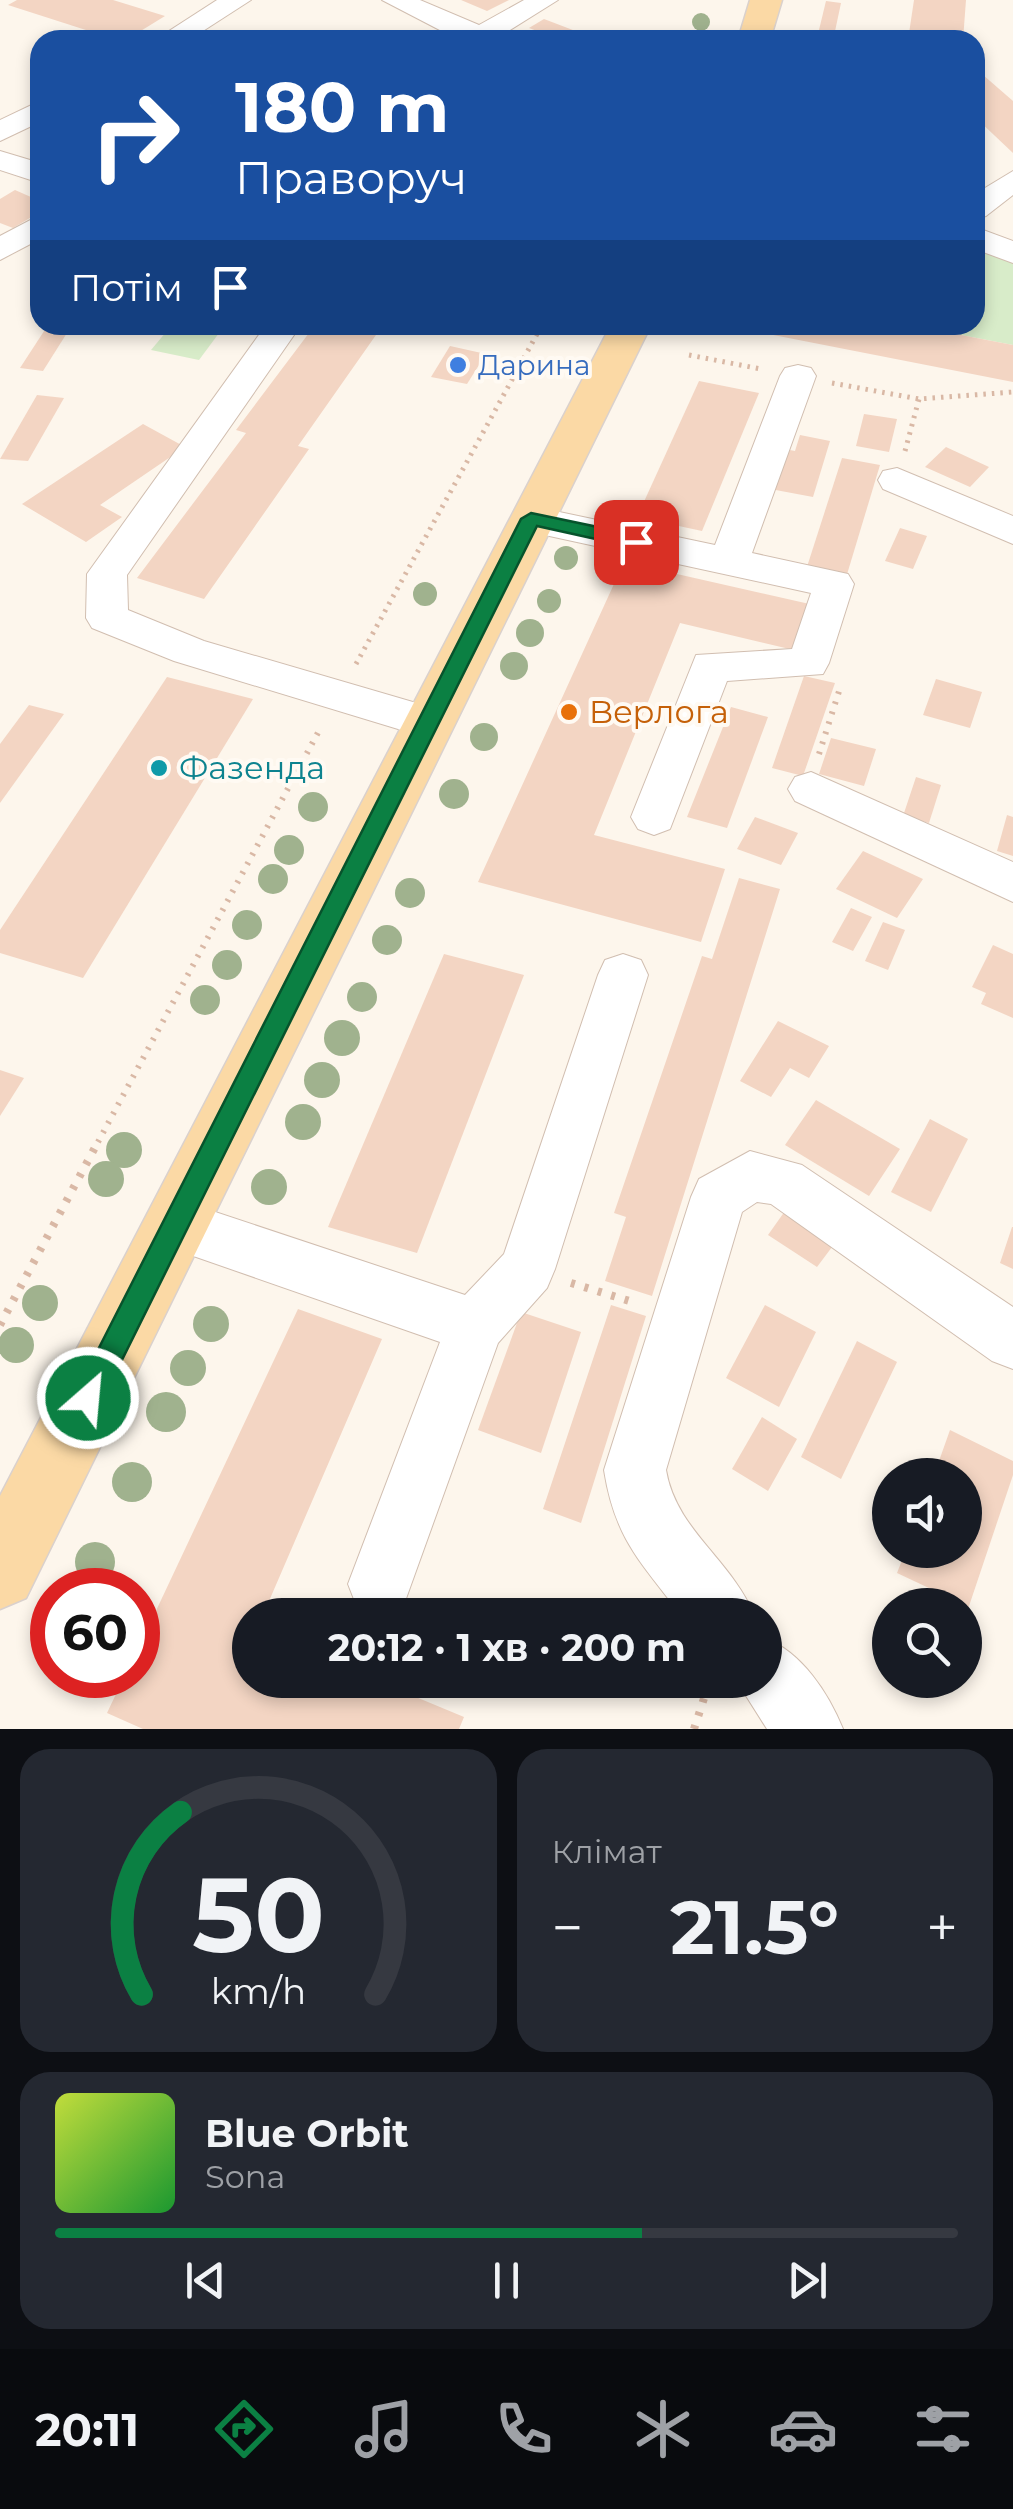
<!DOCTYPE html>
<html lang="uk">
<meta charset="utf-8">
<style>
:root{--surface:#171b24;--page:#242831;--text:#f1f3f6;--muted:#9ea1a6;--line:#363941;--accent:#0b8043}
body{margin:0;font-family:Montserrat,sans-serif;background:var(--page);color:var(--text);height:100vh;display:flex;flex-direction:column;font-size:38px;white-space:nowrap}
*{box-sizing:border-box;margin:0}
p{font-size:32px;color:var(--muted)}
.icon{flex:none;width:55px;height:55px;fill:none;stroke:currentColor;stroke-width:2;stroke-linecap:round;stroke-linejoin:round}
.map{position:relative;height:1729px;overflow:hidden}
.panel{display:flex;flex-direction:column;gap:20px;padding:20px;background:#0d0f14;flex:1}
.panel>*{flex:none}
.hud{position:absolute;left:30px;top:30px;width:955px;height:305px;border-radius:30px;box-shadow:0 5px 15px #0003;background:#1a4fa0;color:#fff;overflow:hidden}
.buttons{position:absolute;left:872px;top:1458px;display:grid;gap:20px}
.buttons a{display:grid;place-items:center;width:110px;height:110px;border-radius:50%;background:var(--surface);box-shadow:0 5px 15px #0003;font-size:50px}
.speed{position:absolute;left:30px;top:1568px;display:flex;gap:20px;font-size:50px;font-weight:700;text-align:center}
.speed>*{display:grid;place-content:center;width:130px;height:130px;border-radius:50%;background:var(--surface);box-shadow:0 5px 15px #0003;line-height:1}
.speed .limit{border:15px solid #d22;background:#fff;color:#111}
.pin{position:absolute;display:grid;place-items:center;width:85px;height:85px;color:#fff;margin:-42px;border-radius:20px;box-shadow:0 5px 15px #0006}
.me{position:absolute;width:110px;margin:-55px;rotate:27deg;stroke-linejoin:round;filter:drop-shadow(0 0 8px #0008)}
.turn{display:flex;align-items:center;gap:35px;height:210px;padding:0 40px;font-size:45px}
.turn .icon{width:130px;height:130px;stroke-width:2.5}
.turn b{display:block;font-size:70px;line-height:85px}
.then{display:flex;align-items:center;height:95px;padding:0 40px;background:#0003;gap:20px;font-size:38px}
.big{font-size:75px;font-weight:700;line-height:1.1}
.panel .widget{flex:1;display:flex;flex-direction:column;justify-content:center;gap:15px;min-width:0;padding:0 35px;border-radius:30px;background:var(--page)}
.panel .dial{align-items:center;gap:0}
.dial svg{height:260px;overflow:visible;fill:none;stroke:var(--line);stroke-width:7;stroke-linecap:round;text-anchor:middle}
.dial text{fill:var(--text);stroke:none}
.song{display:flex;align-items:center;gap:30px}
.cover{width:120px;height:120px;border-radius:15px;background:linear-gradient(135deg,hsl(70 70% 55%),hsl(130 70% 35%))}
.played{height:10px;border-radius:5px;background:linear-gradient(90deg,var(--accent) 65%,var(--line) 65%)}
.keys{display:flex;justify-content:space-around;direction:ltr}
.heat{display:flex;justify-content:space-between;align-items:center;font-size:55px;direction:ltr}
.panel .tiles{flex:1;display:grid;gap:20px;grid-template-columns:1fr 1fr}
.widget:last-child{grid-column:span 2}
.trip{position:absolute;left:232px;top:1598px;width:550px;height:100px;border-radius:50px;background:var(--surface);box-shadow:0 5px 15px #0003;font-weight:700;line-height:100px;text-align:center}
.menu{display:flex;height:160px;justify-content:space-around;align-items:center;background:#090b0e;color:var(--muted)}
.menu .icon{width:70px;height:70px}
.menu .current{color:var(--accent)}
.menu b{font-size:45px;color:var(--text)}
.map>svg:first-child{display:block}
.green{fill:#d8ecc9}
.building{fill:#f3d5c3}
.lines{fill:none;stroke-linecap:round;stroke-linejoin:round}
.minor-casing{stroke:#d1beb0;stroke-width:2}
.major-casing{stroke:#dad1cd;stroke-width:3}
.path-far2{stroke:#d9b8a5;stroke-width:5;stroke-dasharray:2.5 6;stroke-linecap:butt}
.path-far1{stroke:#d9b8a5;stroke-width:6;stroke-dasharray:2.5 8;stroke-linecap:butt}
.path{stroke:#d9b8a5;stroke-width:8;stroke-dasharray:4 10;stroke-linecap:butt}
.minor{fill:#fff;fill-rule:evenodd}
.major{fill:#fbd9a5;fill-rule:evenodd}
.tree{fill:#a0b28e}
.route{fill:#0b8043;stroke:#07532c;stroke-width:2.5}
.shop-dot{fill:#3f7fe0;stroke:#fffaf3;stroke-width:4}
.food-dot{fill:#e8710a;stroke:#fffaf3;stroke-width:4}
.culture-dot{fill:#0f9aa8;stroke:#fffaf3;stroke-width:4}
.labels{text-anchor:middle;stroke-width:8;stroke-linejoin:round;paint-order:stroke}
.far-shop-label{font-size:28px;fill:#366cbe;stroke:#fffaf3;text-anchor:start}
.food-label{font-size:32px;fill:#c56008;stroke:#fffaf3;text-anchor:start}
.culture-label{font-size:32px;fill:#0d838f;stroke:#fffaf3;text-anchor:start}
</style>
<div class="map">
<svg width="1013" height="1729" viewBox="0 0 1013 1729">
<rect width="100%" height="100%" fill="#fdf6ec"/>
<!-- green -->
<g class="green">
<polygon points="975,237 1013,253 1013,345 909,325 975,325"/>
<polygon points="172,325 225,325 199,360 151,350"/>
</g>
<!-- building -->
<g class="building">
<polygon points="17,0 113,0 165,16 126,40 117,40 8,5"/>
<polygon points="461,0 509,0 487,11"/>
<polygon points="914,0 966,0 963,40 908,40"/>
<polygon points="826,1 841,3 834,36 818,34"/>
<polygon points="544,19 599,40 561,40 529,28"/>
<polygon points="975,68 1013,101 1013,153 975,117"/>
<polygon points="15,190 40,201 40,212 13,228 0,223 0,199"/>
<polygon points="48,325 72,325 43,371 20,368"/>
<polygon points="315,325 383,325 298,446 309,449 204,599 137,578 246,433 236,430"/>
<polygon points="766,325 909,325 1013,345 1013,382 763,333"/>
<polygon points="450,346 486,354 467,384 431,377"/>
<polygon points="699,381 759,393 702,531 637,517"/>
<polygon points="37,395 64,398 28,461 0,459"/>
<polygon points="864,414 897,419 889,452 856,446"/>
<polygon points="143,424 185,447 100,505 122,517 86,542 22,504"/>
<polygon points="800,435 830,441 813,497 765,488 779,448 795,451"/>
<polygon points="946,447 989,467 970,487 925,467"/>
<polygon points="842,458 880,465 845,581 805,573"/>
<polygon points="900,528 927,536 913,569 885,561"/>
<polygon points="624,562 814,605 798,651 680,623 594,835 725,869 701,942 478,882"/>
<polygon points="804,676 835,683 803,776 772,768"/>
<polygon points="167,677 253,699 83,978 0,953 0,930"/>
<polygon points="936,679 982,692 970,728 923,715"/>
<polygon points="29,705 64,714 0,803 0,744"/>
<polygon points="731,707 768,717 727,828 687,817"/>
<polygon points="831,738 876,749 864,786 819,774"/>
<polygon points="916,777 941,785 929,823 903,816"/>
<polygon points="1007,815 1013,817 1013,856 997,851"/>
<polygon points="755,817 798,833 781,865 737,849"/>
<polygon points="863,851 923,879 897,918 836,889"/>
<polygon points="739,878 780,889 652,1296 605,1281 626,1217 614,1213 702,956 712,959"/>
<polygon points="851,908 872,917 853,951 832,942"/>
<polygon points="883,922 905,930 888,970 865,961"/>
<polygon points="993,945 1013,954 1013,1018 981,1004 986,993 972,987"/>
<polygon points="444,954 524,975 417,1253 328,1227"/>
<polygon points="778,1021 829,1046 809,1078 790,1068 771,1097 740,1081"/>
<polygon points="0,1070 24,1078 0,1116"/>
<polygon points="816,1100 900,1149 869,1196 785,1145"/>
<polygon points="930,1119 968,1139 931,1212 891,1192"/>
<polygon points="785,1211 835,1243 817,1267 768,1235"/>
<polygon points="1012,1227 1013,1227 1013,1269 1000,1263"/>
<polygon points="611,1305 646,1316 581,1523 543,1509"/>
<polygon points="765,1305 816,1332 779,1407 726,1378"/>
<polygon points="298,1309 382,1339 263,1615 250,1615 250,1680 375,1680 464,1717 459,1729 143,1729 107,1713 125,1675 138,1675 138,1649"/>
<polygon points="521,1312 581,1332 541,1453 478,1430"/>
<polygon points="857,1341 897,1362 841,1479 801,1457"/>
<polygon points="762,1417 797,1439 768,1491 732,1469"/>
<polygon points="950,1430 1013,1461 1013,1475 966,1615 965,1605 897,1573 906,1550 965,1550 965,1475 934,1475"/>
</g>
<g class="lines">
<!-- minor casing -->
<g class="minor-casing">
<g id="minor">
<polygon points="217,0 251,0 189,40 155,40"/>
<polygon points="382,0 420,0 479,25 524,0 558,0 502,35 505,40 459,40"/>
<polygon points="40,101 40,122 0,141 0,120"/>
<polygon points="0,151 40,163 40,183 0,170"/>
<polygon points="1013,171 1013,195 986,216 975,219 975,194"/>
<polygon points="40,215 40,239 0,260 0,236"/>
<polygon points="975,227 1013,241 1013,263 975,249"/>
<polygon points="266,325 301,325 127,575 128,610 204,641 447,712 453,723 447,734 431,739 174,661 92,628 86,618 87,574"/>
<polygon points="798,365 811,368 816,376 752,553 848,574 854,584 829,663 823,674 727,681 670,829 654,835 638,829 631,817 696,655 792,649 811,593 531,532 517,528 511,519 517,510 531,506 715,545 780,376 785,368"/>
<polygon points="897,468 1013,516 1013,544 883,489 878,480 883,471"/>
<polygon points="811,772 1013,862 1013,902 795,801 788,789 795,777"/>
<polygon points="623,954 641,960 648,975 555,1269 547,1288 498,1343 403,1607 377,1615 357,1607 348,1584 440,1342 156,1243 148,1225 156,1207 176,1199 465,1295 504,1254 598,975 605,960"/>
<path d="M750,1151L802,1165L1013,1307V1369L992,1361L771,1204L757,1202L742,1212L666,1470C676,1530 731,1559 754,1615H681C640,1561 615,1539 604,1470L691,1197L699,1179Z"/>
<path d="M765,1638C802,1653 828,1692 843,1729H767L736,1680H765Z"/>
</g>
</g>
<!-- major casing -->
<g class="major-casing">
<g id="major">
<polygon points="750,0 782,0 770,40 738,40"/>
<polygon points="611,325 651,325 26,1598 0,1609 0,1496"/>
</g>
</g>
<!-- path-far2 -->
<g class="path-far2">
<polyline points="689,355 761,369"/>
<polyline points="832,383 919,399 1013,392"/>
<polyline points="905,451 919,399"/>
<polyline points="356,664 542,325"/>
</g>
<!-- path-far1 -->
<g class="path-far1">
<polyline points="819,754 841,685"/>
<polyline points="98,1142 321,727"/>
</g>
<!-- path -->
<g class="path">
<polyline points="571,1283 636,1303"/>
<polyline points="0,1325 99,1140"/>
<polyline points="694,1729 710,1680"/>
</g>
<!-- minor -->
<use href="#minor" class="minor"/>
<!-- major -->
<use href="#major" class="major"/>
</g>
<!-- trees -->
<g class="tree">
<circle cx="701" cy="22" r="9"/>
<circle cx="566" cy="558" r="12"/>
<circle cx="425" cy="594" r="12"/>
<circle cx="549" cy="601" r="12"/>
<circle cx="530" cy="633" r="14"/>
<circle cx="514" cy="666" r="14"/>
<circle cx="484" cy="737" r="14"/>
<circle cx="454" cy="794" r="15"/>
<circle cx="313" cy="807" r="15"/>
<circle cx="289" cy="850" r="15"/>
<circle cx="273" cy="879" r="15"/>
<circle cx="410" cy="893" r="15"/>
<circle cx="247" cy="925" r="15"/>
<circle cx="387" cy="940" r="15"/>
<circle cx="227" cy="965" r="15"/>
<circle cx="362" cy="997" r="15"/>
<circle cx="205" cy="1000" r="15"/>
<circle cx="342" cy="1038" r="18"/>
<circle cx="322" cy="1080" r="18"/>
<circle cx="303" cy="1122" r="18"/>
<circle cx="124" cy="1150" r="18"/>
<circle cx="106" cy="1179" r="18"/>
<circle cx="269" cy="1187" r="18"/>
<circle cx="40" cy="1303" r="18"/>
<circle cx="211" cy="1324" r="18"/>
<circle cx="16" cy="1345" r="18"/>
<circle cx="188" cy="1368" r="18"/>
<circle cx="166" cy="1412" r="20"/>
<circle cx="132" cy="1482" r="20"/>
<circle cx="95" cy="1562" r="20"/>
</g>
<!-- route -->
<polygon class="route" points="531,513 636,535 646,542 636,548 537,526 98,1408 88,1413 78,1408 73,1398 78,1389 521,519"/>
<!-- markers -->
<circle class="shop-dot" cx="458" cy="365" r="10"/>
<circle class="food-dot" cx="569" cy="712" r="10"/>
<circle class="culture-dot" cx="159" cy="768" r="10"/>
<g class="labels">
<!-- far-shop labels -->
<g class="far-shop-label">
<text x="478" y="375">Дарина</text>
</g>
<!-- food labels -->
<g class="food-label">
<text x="589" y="723">Beрлога</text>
</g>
<!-- culture labels -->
<g class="culture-label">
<text x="179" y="779">Фазенда</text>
</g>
</g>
</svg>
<div class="buttons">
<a><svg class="icon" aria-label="sound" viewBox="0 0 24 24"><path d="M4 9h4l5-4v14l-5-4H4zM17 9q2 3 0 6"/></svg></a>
<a><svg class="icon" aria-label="search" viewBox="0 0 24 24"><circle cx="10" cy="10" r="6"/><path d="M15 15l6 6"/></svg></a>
</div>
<div class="speed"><div class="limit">60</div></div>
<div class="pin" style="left:636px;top:542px;background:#d93025"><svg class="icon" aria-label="arrive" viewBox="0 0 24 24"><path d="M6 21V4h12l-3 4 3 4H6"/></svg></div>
<svg class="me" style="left:88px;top:1398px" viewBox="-20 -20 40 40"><circle r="17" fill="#0b8043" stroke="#fff" stroke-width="3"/><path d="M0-11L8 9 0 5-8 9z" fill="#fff"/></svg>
<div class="trip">20:12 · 1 хв · 200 m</div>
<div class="hud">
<div class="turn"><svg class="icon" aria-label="right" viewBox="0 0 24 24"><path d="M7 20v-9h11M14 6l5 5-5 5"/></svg><div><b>180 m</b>Праворуч</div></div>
<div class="then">Потім<svg class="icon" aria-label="arrive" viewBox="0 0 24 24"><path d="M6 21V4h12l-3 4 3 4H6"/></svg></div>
</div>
</div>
<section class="panel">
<div class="tiles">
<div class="widget dial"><svg viewBox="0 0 100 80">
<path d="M14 69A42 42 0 1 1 86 69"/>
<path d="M14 69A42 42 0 0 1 26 13" stroke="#0b8043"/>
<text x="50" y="56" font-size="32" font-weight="700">50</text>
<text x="50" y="72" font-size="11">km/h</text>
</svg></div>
<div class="widget"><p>Клімат</p>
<div class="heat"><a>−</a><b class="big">21.5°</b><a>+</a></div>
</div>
<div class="widget">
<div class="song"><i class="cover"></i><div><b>Blue Orbit</b><p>Sona</p></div></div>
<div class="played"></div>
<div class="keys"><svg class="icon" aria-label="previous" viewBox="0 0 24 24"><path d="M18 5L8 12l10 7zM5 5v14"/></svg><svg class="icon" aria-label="pause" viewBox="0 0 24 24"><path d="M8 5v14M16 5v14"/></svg><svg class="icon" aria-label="next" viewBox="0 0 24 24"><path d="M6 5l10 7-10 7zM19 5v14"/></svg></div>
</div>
</div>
</section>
<nav class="menu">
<b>20:11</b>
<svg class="icon current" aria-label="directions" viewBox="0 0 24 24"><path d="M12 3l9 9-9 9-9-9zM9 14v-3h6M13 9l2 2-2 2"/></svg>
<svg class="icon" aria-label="music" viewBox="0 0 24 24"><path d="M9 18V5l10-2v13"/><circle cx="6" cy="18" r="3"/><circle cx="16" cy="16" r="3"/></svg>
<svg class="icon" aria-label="phone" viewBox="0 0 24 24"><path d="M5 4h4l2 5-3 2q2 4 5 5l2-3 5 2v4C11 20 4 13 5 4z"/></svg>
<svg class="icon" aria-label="climate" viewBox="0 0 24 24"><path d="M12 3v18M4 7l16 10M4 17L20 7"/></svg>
<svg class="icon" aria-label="car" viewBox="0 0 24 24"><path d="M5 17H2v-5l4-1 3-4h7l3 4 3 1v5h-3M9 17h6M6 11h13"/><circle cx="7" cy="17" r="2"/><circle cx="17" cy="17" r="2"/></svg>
<svg class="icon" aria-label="filters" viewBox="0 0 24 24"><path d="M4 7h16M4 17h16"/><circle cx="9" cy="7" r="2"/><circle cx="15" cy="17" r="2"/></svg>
</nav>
